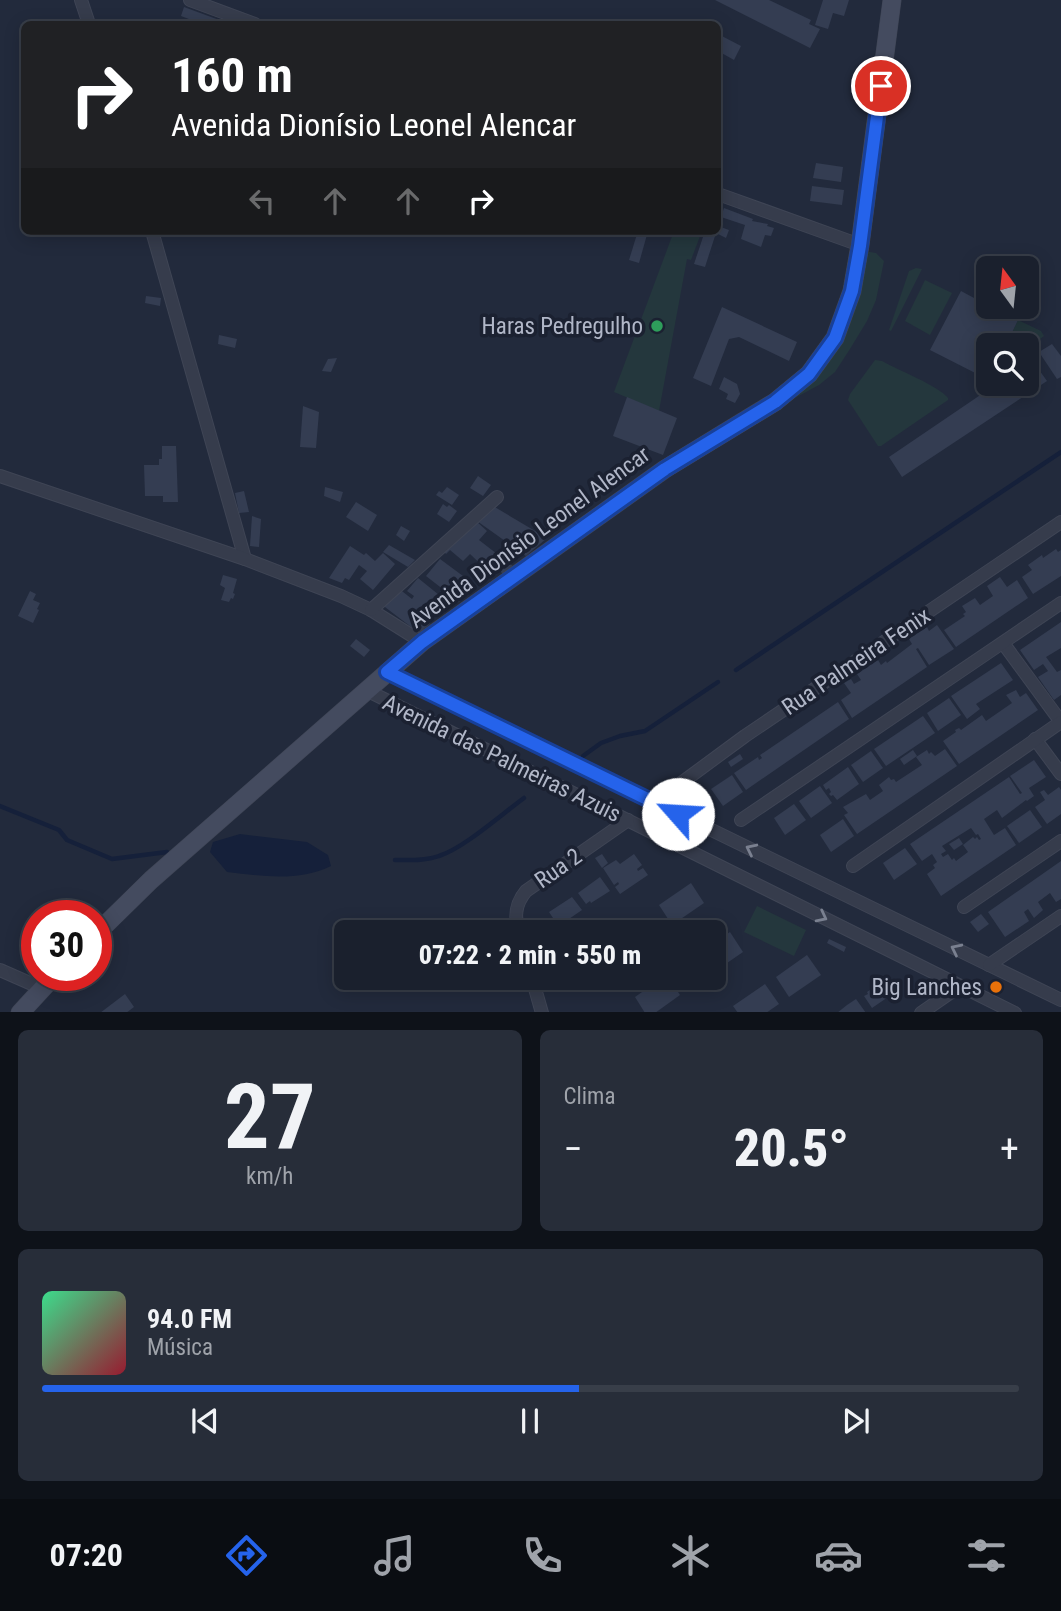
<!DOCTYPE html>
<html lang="pt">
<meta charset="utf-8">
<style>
:root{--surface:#1a202d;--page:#272d39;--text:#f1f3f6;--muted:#9fa3aa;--line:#383e49;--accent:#2563eb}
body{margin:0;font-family:"Roboto Condensed",sans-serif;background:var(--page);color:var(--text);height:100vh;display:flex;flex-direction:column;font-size:26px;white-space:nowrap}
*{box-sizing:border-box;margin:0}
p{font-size:23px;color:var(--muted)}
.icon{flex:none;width:38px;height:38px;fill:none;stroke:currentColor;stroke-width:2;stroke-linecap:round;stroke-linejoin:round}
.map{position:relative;height:1012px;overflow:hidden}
.drawer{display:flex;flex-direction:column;gap:18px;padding:18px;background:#0e1219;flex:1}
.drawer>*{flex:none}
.banner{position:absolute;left:21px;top:21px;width:700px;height:214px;border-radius:10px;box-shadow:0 4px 18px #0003,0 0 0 2px var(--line);background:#202124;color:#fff;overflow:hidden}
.needle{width:46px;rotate:345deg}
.tools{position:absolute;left:976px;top:256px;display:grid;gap:14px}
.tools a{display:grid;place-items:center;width:63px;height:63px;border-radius:10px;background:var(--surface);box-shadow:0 4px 18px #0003,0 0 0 2px var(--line);font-size:35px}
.speed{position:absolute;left:21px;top:900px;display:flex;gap:14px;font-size:35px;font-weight:700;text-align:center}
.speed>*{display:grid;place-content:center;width:91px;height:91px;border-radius:50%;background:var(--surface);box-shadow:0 4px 18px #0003,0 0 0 2px var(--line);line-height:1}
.speed .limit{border:10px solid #d22;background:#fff;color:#111}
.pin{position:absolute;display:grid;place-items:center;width:60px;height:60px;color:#fff;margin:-30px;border:4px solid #fff;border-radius:50%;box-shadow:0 2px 7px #0007}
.me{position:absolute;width:77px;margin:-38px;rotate:296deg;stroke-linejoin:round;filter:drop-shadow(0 0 5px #0008)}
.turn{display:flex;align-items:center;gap:24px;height:147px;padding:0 35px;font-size:32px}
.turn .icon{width:91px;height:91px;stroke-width:2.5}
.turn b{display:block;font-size:49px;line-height:60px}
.lanes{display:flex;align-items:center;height:66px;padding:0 35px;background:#0003;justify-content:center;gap:35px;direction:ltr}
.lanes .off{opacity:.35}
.big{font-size:52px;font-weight:800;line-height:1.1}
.drawer .widget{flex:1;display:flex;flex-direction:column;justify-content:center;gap:10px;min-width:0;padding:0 24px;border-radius:10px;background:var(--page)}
.drawer .dial{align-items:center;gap:0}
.dial b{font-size:91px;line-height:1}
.song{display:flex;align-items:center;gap:21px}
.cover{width:84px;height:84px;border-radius:10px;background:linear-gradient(135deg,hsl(150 70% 55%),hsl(350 70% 35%))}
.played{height:7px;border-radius:4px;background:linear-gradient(90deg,var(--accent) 55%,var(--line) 55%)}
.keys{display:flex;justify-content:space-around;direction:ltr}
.heat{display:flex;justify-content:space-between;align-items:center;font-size:38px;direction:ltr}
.drawer .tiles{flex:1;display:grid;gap:18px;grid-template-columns:1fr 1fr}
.widget:last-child{grid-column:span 2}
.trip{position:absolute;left:334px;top:920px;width:392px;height:70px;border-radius:10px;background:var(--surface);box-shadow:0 4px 18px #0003,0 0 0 2px var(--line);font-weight:800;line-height:70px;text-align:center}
.dock{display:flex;height:112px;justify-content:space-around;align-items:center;background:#0a0d12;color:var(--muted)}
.dock .icon{width:49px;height:49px}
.dock .selected{color:var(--accent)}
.dock b{font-size:32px;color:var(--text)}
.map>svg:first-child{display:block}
.green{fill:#24373d}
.water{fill:#15203a}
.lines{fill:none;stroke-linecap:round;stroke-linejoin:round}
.stream{stroke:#15203a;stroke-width:4.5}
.building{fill:#343d52;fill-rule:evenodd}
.street-casing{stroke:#3f4555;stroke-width:14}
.secondary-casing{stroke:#3f4555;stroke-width:19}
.street{stroke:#363c4c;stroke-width:12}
.secondary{stroke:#444b5f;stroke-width:18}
.oneway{stroke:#7a8090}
.route-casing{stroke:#184099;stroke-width:18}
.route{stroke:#2563eb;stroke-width:12}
.leisure-dot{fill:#2e9e5b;stroke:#1b2131;stroke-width:2.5}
.food-dot{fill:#e8710a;stroke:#1b2131;stroke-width:2.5}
.labels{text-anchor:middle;stroke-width:7;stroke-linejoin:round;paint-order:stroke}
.poi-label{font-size:23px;fill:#b1b7c8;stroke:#1b2131;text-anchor:end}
.street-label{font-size:23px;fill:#b1b7c8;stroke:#1b2131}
</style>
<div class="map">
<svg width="1061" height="1013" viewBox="0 0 1061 1013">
<rect width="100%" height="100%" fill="#222a3c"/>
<!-- green -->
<g class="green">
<polygon points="674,231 702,231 691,260 687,259 659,411 614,392"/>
<polygon points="864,251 876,253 884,261 876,300 867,321 850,349 835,372 819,385 795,398 814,378"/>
<polygon points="916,268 922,269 891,331 889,330 909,271"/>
<polygon points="925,280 952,293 930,335 905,321"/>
<polygon points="1018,320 1041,331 1044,336 1027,349 1027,345 1006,345"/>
<path d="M875,360L882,361C898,370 939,386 948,398V400L881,446H878L876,443L848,400L850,394Z"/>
<polygon points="757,906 806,930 794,956 744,932"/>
</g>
<!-- water -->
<path class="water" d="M240,834L307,842L328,855L331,866C299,882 261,876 227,872L210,852L213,842Z"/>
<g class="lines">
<!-- stream -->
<g class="stream">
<polyline points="736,670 1061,452"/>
<polyline points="583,756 601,743 620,736 645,731 718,682"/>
<polyline points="0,806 59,830 67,840 112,859 167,852"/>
<path d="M395,860C409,860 425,861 439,856C464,848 502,814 524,798"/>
</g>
</g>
<!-- building -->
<g class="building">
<polygon points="715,0 769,0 811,20 809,24 820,29 810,48"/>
<polygon points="823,0 849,0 844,16 833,13 828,29 815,25"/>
<polygon points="184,7 230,24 202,24 181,16"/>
<polygon points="718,34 741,46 734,60 718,51"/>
<polygon points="816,163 843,167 841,182 813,178"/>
<polygon points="812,186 844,190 842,205 810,201"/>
<polygon points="724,208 753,219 752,221 768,224 767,226 774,228 771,236 765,235 761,247 741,239 745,225 721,217"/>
<polygon points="718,226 729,230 726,238 716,233 705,267 694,264 705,231 718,231"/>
<polygon points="638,231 648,231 639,263 629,260"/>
<polygon points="961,291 989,306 1018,320 1006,345 989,345 989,380 930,350"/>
<polygon points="146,296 161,298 160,306 145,303"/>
<polygon points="722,307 797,342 789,361 739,337 729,339 711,386 693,378"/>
<polygon points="219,335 237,339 235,348 218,344"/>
<polygon points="1052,344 1061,356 1061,377 1057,379 1039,352"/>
<polygon points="337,358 331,372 322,371 328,359"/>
<polygon points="1032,360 1047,381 902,477 889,457 998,383 1027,383 1027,363"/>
<polygon points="724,377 737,384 740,394 735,403 726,399 728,394 719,389"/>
<polygon points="627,397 677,418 663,455 613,436"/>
<polygon points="303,406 319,412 316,448 300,447"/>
<polygon points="162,446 176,446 178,502 163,502 163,496 145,496 144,465 159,465 159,459 162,459"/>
<polygon points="478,476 491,485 483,496 470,488"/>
<polygon points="325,487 343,492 340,502 324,496"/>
<polygon points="447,487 459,495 452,505 436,495 439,491 442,493"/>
<polygon points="244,491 249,512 239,513 235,493"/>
<polygon points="356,502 377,515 368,531 346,517"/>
<polygon points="443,504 447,507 449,505 457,511 449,522 437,514"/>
<polygon points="493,506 547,538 526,556 477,521"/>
<polygon points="252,516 261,519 259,547 250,546"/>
<polygon points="475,520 487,531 479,540 514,567 504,575 498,569 492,575 470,554 463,561 450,550 446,554 443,550"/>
<polygon points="401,526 410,531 404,541 396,535"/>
<polygon points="389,545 415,560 408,567 383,552"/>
<polygon points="350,546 364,555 366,553 375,561 383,553 395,564 373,590 360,579 367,571 359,565 349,580 345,578 342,583 329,578"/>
<polygon points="1056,549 1058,552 1061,550 1061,576 1033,594 1022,577 1032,570 1028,565 1042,555 1043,558"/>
<polygon points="440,559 463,576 453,589 448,585 444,590 426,576"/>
<polygon points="223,575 237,579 233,593 235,594 233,599 231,598 229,602 221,600 225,588 220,585"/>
<polygon points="1000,577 1007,587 1017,580 1028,598 956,647 944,630 965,616 963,614 966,612 962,606 975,598 980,605 993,596 987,586"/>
<polygon points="418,578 444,599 454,590 463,599 453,606 446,600 433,616 431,614 426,620 430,624 419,633 381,604 398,588 412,599 414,596 407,591"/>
<polygon points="30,591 36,594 33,600 40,603 37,609 39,610 33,623 18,616"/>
<polygon points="1061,622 1061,648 1046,657 1057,672 1061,670 1061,695 1054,700 1038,677 1048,671 1043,664 1034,670 1020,650"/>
<polygon points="937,625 954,649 929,665 918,648 916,649 927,667 852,718 841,700 851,693 844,683 851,679 854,684 861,680 857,674 878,660 881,665 886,661 887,663 912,644 909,639 927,627 929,631"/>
<polygon points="356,639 370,650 364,657 350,646"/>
<polygon points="1001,663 1013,680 976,704 980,709 967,719 951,696"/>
<polygon points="1016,690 1020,697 1026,693 1038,710 959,764 943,741 956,732 955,730 959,728 961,730 982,715 986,721 1012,703 1006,695"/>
<polygon points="949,698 961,715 938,731 927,713"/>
<polygon points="838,702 849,719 746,790 734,773 758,757 759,760 762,758 760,755"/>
<polygon points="923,716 935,733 886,766 874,749"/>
<polygon points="945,749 957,766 857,834 844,815 848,813 843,807 866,794 870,800 883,791 879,785 889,777 891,780 894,779 896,782 922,765 916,757 927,750 929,754 931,752 935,756"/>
<polygon points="913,750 917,756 904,765 900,759"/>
<polygon points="871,751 883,768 863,782 851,765"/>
<polygon points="740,754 743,759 731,767 728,762"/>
<path d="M1034,760L1046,777L1029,788L1034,796L1027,801L1026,800L1002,818L997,810L984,819L994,835L1005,828L1016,845L941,896L927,874L935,868L933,865L937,862L932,854L922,861L910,844L1009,777L1020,794L1022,793L1010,776ZM971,828L976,835L978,834L981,839L979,840L977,837L975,839L973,837L963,845L968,852L956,861L954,858L952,860L948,854L943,857L941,854L946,851L942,846Z"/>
<polygon points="848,767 859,784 837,800 833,795 831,796 829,794 831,792 829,788 826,790 823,785"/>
<polygon points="732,775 743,792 723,806 711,789"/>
<polygon points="820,786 832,803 811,818 799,801"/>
<polygon points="1059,787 1061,790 1061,814 1047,824 1035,807 1045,800 1040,792 1044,790 1048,795"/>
<polygon points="794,804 806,820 785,835 774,818"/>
<polygon points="1030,810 1042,827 1019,843 1007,826"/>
<polygon points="843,819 854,836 831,852 820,835"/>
<polygon points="959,838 963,844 954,850 949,844"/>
<polygon points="905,848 917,864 894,880 883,863"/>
<polygon points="602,854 608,863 602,868 595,858"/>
<polygon points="634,854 642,865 637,869 638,871 643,868 648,875 620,894 615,887 619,884 618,882 614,885 603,868 616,860 620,864"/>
<polygon points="1061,861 1061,899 1056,902 1050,893 1038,902 1043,910 1034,918 1028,909 1024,912 1029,921 1005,937 988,912"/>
<polygon points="600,877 610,891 591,903 590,901 586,904 578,893"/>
<polygon points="691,883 704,903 672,925 659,905"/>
<polygon points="572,897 582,910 563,923 562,921 557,924 549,912"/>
<polygon points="981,914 989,924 978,932 970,922"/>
<polygon points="635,922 642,933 618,933"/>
<polygon points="730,932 743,952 714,972 714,943"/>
<polygon points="829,939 846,947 844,952 827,943"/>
<polygon points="807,955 821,975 789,997 776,977"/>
<polygon points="564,978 594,978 574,992"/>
<polygon points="662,978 669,978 680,995 655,1013 645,1013 635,997"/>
<polygon points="885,979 894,993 872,1008 864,996 868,994 867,992"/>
<polygon points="765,984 779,1004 766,1013 738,1013 733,1006"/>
<polygon points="125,994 134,1007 126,1013 100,1013"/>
<polygon points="856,999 866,1013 837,1013 847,1005"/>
</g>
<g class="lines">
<!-- street casing -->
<g class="street-casing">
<g id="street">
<polyline points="81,0 89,24"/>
<polyline points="190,0 255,24"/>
<polyline points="718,194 860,245"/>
<polyline points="152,231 245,559"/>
<polyline points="0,476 245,559 341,596 371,610 422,642"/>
<polyline points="371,610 497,497"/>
<polyline points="1003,643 1061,722"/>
<polyline points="387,672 1061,1000"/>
<polyline points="366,690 1015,1013"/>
<polyline points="1035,739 1061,774"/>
<polyline points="654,803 745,736 1061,522"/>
<polyline points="741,820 1061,603"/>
<polyline points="853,866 1061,722"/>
<polyline points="964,907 1061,841"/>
<path d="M519,933C514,917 515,904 526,891L628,820"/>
<polyline points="989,965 1061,916"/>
<polyline points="0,970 41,988"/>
<polyline points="532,978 542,1013"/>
<polyline points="921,1013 960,986"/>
</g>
</g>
<!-- secondary casing -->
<g class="secondary-casing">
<g id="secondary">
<polyline points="96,934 151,880 422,642 665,469 775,402 809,374 835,338 852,291 860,245 892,0"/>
<polyline points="20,1013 55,975"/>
</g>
</g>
<!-- street -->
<use href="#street" class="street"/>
<!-- secondary -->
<use href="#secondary" class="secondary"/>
</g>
<!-- one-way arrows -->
<defs><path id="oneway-chevron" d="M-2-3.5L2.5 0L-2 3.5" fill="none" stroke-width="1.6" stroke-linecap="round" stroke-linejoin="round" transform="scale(1.75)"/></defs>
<g class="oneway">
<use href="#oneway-chevron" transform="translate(751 849) rotate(-154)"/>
<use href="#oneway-chevron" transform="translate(822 917) rotate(27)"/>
<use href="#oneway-chevron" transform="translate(956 949) rotate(-154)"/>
</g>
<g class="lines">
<!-- route casing -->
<g class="route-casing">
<polyline id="route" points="678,814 387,672 422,642 665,469 775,402 809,374 835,338 852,291 860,246 881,86"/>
</g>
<!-- route -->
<use href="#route" class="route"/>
</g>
<!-- markers -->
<circle class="leisure-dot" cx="657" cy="326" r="7"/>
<circle class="food-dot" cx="996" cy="987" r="7"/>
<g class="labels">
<!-- poi labels -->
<g class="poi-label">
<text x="643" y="334">Haras Pedregulho</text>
<text x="982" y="995">Big Lanches</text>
</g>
<!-- street labels -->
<g class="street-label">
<text transform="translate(529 537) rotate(-36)" y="8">Avenida Dionísio Leonel Alencar</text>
<text transform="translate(856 661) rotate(-34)" y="8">Rua Palmeira Fenix</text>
<text transform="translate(502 758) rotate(26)" y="8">Avenida das Palmeiras Azuis</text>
<text transform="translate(558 868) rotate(-35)" y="8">Rua 2</text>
</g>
</g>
</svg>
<div class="tools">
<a><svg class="needle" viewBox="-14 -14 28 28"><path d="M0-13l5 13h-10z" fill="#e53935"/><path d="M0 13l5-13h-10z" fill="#9fa3aa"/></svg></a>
<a><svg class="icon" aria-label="search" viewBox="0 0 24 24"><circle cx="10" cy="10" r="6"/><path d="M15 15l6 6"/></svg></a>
</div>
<div class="speed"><div class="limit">30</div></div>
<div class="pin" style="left:881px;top:86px;background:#d93025"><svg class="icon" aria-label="arrive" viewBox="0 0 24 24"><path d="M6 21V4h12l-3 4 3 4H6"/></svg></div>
<svg class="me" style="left:678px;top:814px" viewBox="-20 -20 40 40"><circle r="19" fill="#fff"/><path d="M0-13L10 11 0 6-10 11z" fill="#2563eb"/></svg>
<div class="trip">07:22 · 2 min · 550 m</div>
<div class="banner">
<div class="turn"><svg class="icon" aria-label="right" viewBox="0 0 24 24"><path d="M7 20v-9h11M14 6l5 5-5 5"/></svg><div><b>160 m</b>Avenida Dionísio Leonel Alencar</div></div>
<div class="lanes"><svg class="icon off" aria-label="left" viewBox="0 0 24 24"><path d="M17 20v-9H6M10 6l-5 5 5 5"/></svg><svg class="icon off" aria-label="ahead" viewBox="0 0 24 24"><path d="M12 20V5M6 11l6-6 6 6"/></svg><svg class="icon off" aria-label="ahead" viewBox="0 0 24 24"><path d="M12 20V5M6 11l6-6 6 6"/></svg><svg class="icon" aria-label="right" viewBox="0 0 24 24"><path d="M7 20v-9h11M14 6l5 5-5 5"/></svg></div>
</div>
</div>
<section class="drawer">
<div class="tiles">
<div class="widget dial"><b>27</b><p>km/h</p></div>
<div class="widget"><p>Clima</p>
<div class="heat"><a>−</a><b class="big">20.5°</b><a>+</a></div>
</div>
<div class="widget">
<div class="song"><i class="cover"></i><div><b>94.0 FM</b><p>Música</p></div></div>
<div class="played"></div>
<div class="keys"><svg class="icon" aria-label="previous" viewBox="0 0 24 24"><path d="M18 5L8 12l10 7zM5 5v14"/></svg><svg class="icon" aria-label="pause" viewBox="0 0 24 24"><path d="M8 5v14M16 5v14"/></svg><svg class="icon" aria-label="next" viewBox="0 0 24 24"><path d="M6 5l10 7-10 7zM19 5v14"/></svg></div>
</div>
</div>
</section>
<nav class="dock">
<b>07:20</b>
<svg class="icon selected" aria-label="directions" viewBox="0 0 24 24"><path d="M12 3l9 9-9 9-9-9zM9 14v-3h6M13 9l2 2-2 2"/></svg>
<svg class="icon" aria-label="music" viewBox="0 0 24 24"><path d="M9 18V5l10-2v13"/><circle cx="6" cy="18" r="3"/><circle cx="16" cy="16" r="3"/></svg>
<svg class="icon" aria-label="phone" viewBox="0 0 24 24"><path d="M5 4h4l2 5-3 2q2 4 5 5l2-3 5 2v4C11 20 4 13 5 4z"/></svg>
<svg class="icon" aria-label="climate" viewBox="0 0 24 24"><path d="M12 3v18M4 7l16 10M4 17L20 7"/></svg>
<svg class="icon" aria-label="car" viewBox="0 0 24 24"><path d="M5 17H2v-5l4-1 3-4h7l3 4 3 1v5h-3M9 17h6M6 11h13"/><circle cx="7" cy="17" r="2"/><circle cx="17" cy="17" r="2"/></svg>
<svg class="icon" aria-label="filters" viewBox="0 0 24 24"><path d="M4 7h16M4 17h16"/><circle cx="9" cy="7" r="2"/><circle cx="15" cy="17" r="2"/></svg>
</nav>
